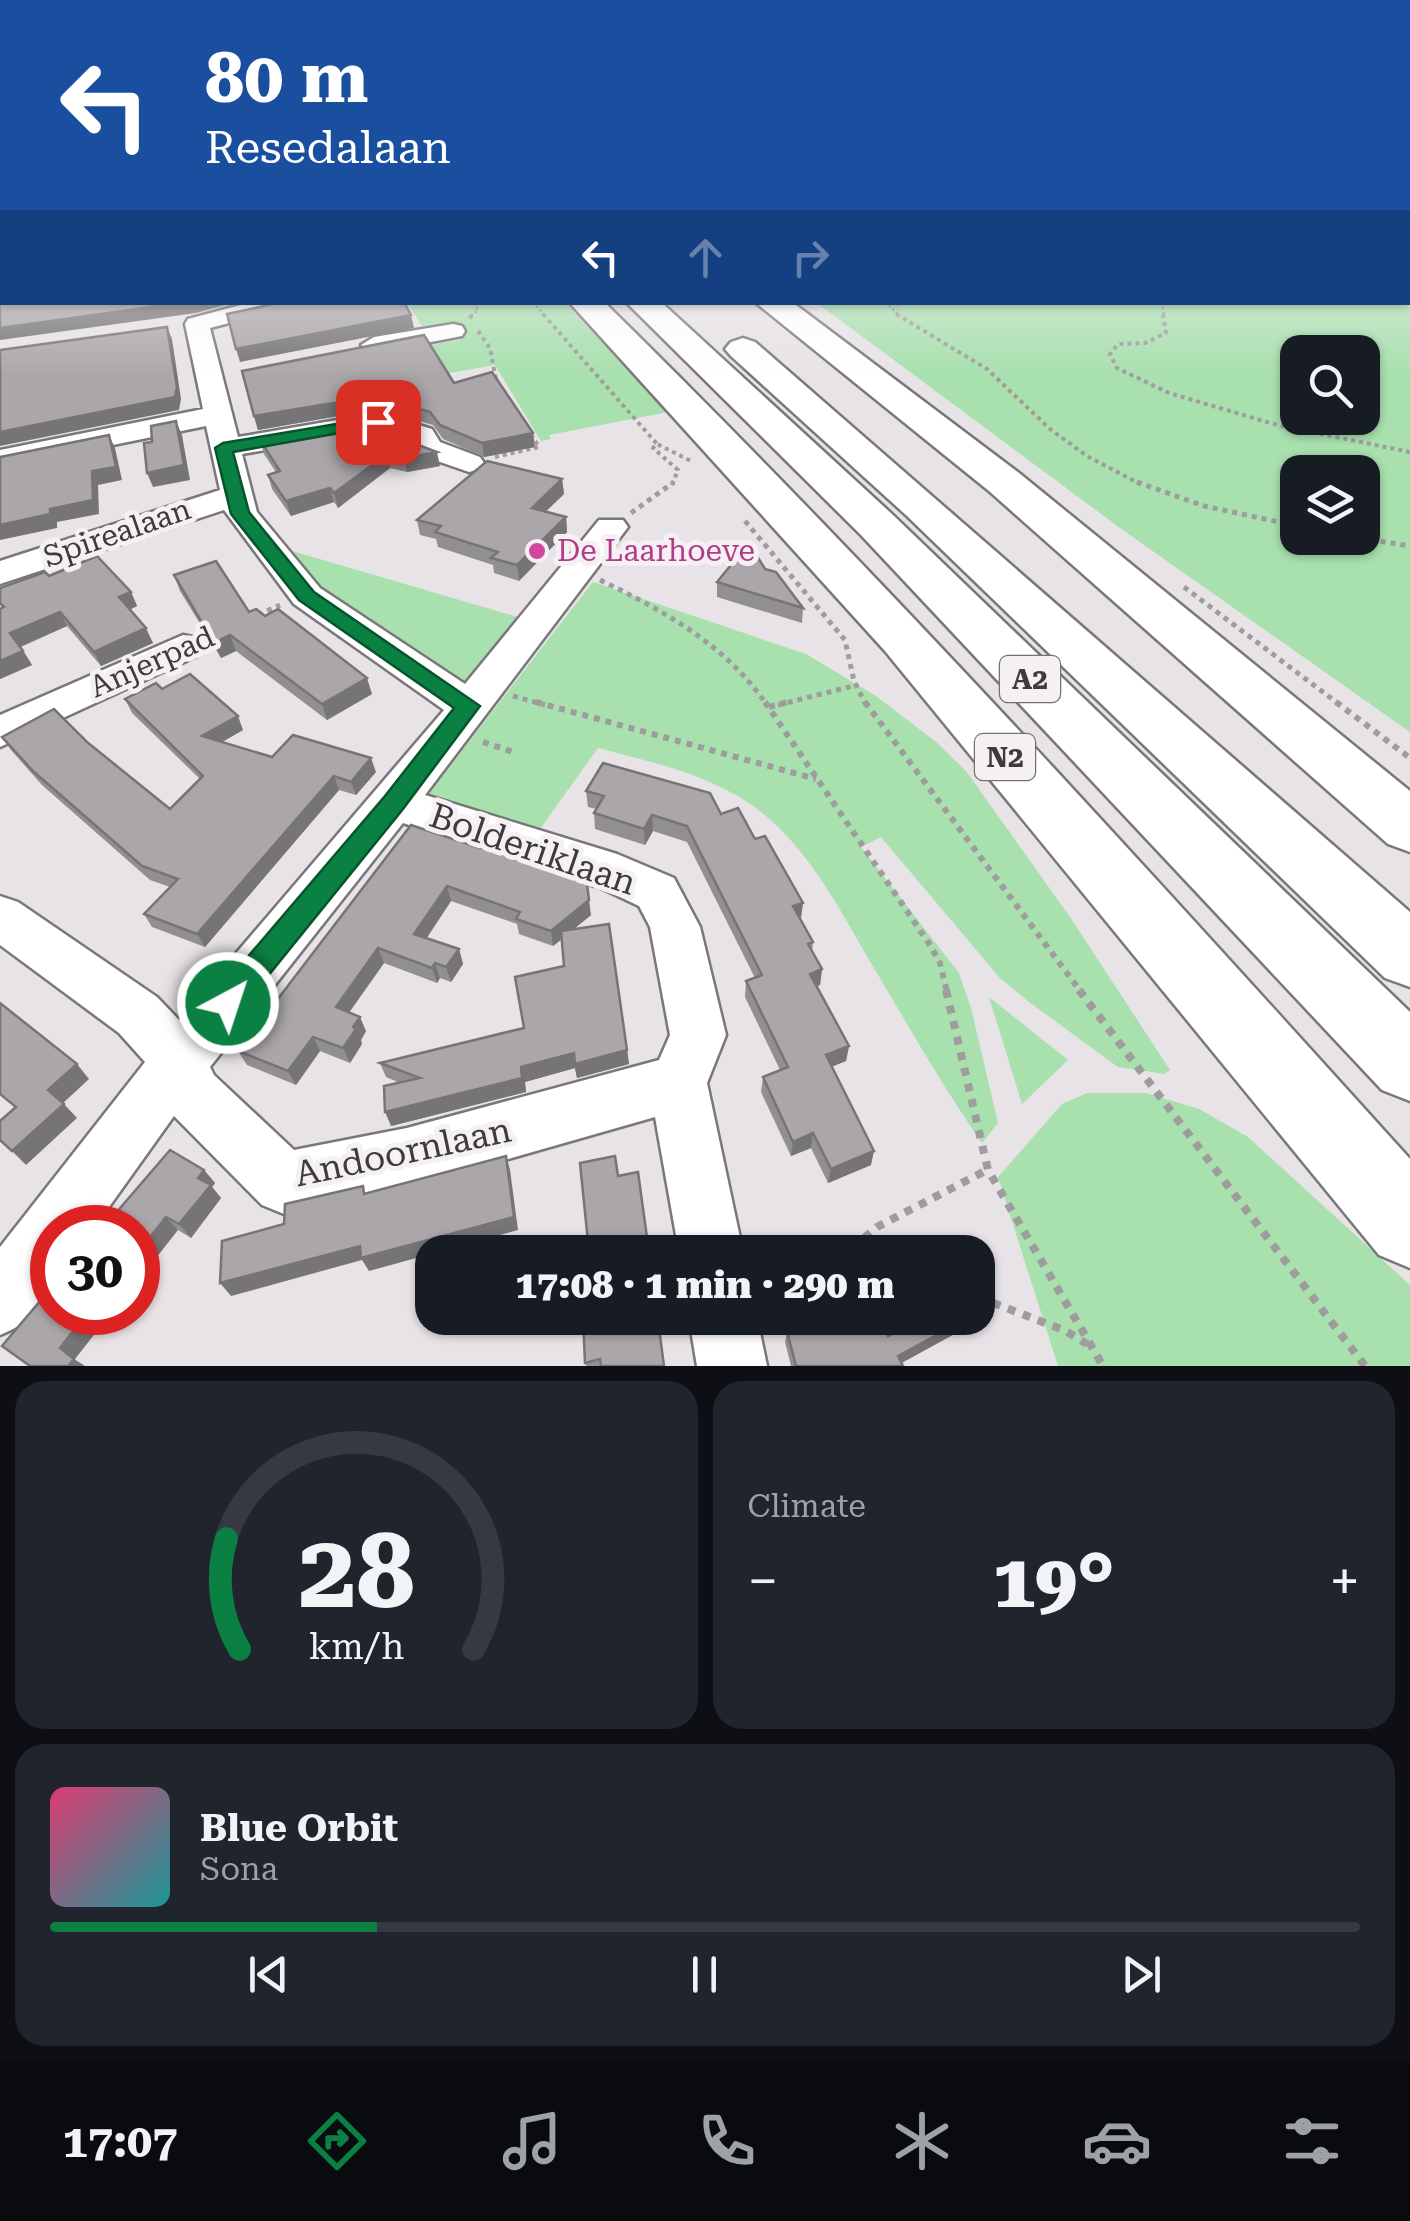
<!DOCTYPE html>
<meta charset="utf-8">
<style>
:root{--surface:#171b24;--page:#20242c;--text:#f1f3f6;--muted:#9ea1a6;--line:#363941;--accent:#0b8043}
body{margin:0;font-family:"Roboto Serif",serif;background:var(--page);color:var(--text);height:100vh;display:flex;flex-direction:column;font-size:38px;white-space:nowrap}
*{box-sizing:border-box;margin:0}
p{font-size:32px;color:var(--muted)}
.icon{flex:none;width:55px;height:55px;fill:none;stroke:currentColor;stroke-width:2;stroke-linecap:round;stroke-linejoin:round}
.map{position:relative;height:1366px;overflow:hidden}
.drawer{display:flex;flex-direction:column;gap:15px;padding:15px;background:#0d0f14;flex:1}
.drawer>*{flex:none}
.hud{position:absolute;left:0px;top:0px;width:1410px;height:305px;box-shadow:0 2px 8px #0004;background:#1a4fa0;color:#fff;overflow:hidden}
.buttons{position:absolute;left:1280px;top:335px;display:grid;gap:20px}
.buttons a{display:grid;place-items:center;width:100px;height:100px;border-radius:20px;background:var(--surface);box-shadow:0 2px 8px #0004;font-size:50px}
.speed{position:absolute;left:30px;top:1205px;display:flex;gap:20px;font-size:50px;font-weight:700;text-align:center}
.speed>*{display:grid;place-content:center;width:130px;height:130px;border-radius:50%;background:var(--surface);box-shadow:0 2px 8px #0004;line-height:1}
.speed .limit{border:15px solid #d22;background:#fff;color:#111}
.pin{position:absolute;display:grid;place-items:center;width:85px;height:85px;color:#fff;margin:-42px;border-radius:20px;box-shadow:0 5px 15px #0006}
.me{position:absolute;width:110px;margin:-55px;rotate:40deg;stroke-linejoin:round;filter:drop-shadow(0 0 8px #0008)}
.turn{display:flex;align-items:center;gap:35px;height:210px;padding:0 40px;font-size:45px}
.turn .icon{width:130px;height:130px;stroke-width:2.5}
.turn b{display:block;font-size:70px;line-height:85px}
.lanes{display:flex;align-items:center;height:95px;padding:0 40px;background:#0003;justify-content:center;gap:50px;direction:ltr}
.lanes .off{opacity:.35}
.big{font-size:75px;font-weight:800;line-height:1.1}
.drawer .widget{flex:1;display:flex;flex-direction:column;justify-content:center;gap:15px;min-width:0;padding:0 35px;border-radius:30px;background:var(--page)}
.drawer .dial{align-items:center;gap:0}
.dial svg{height:260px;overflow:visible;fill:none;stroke:var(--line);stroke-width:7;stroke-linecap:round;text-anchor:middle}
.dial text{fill:var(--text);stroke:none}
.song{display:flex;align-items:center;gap:30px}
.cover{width:120px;height:120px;border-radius:15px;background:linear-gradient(135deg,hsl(340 70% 55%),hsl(180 70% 35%))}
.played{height:10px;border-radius:5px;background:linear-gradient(90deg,var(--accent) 25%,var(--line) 25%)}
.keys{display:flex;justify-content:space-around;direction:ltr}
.heat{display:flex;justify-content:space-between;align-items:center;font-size:55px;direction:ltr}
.drawer .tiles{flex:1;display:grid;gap:15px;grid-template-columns:1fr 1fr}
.widget:last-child{grid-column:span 2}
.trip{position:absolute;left:415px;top:1235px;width:580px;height:100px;border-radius:30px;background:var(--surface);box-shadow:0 2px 8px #0004;font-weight:800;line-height:100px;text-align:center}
.tabs{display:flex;height:160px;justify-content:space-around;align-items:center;background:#090b0e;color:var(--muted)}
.tabs .icon{width:70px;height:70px}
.tabs .on{color:var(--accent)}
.tabs b{font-size:45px;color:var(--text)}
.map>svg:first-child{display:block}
.green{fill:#a8e0ae;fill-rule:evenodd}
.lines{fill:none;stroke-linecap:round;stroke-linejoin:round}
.minor-casing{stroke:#7a777a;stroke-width:5}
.highway-casing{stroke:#7a777a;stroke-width:5}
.path-far4{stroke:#9f9c9e;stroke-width:2.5;stroke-dasharray:2.5 2.5;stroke-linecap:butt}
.path-far3{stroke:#9f9c9e;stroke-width:4;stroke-dasharray:4 4;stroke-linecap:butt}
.path-far2{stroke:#9f9c9e;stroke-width:5;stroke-dasharray:5 5;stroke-linecap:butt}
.path-far1{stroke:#9f9c9e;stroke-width:6;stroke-dasharray:6 6;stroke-linecap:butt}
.path{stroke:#9f9c9e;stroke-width:8;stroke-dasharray:8 8;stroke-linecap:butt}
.minor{fill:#fff;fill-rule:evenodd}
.highway{fill:#fff;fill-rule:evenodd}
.wall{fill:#928f92}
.shaded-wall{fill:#777477}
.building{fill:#aaa6aa;stroke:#777477;stroke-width:2.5}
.route{fill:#0b8043;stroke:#07532c;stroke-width:2.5}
.hotel-dot{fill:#d1479c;stroke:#f4f0f4;stroke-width:4}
.labels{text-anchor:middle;stroke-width:10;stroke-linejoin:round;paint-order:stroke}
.shield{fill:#f4f0f4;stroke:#747174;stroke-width:2.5}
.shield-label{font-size:28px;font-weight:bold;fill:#3d3b3d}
.street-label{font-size:30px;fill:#3d3b3d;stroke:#f4f0f4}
.hotel-label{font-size:30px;fill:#b23c85;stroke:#f4f0f4;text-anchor:start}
.near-street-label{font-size:35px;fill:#3d3b3d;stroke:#f4f0f4}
</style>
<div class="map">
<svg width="1410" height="1366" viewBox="0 0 1410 1366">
<rect width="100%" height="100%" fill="#e7e3e6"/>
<!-- green -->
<g class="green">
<path d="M1410,212V732L1120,528L817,303L1408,302ZM1298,352H1362V418H1298ZM1298,472H1362V538H1298Z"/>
<polygon points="407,303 565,303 668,412 549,435 551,439 541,441 495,365 444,374 425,346 460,340 448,322 422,326"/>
<polygon points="292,551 521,618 466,683 315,583"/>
<path d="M593,582L806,654L876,696L936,742L966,771L1070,917L1170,1070L1165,1074L1118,1067L1029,1002L999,977L881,837L861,847L959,973L971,1008L998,1123L982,1143C944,1088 911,1031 877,973C841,913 809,844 749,803C706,774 648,761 598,748L537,833L430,799L429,793Z"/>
<polygon points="989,997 1068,1060 1022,1104"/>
<polygon points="1087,1093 1146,1093 1199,1109 1248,1137 1410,1285 1410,1366 1058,1366 998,1177 1062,1104"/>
</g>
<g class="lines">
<!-- minor casing -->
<g class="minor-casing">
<g id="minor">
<path d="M252,302H293L290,307L210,328L238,437L378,413L432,429L440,442L480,457L484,463L480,469L469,472L417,454L410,441L377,431L242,454L257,512L320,588L465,684L599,520H623L628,527L425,795L617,854L674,878L700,927L726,1035L707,1083L743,1252H679L655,1117L407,1188L284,1214L262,1205L174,1116L94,1228H52C52,1279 55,1313 0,1335V1247L145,1062L119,1033L0,945V896L18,902L157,997L179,1020L444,710L294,604L224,510L0,584V561L220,490L206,426L0,468V450L203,409L185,324L188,319ZM403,823L601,888L639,906L650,927L670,1035L659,1060L407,1128L294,1150L214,1075L210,1067Z"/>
<polygon points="453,324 462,326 465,331 462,336 374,353 361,345 374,337"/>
<polygon points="183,635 197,638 202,647 197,656 0,747 0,715"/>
<polygon points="689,1318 757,1318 767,1366 697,1366"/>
</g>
</g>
<!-- highway casing -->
<g class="highway-casing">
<g id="highway">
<path d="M569,302H604C884,577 1147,868 1410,1159V1268L1379,1255L885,651Z"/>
<polygon points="626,302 661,302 893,515 1410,1012 1410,1101 1382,1090 861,535"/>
<polygon points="755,302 792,302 1019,473 1410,791 1410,852 1388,844 989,491"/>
<polygon points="743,338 755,342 1410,912 1410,987 1385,978 907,516 731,356 725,349 731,342"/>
</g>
</g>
<!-- path-far4 -->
<g class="path-far4">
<polyline points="533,302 545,316"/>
<polyline points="885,302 900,316"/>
<polyline points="893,302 900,306"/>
<polyline points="1162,302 1164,316"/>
<polyline points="471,316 478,310 473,302"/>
</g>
<!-- path-far3 -->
<g class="path-far3">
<polyline points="543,314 657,444"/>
<polyline points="896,314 987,369 1050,429 1087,456 1142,485"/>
<polyline points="1163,314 1166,333 1145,343 1118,344 1110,354 1117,368 1169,393 1277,425 1410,452"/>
<polyline points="469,318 474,314"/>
<polyline points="478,331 490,348 496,380"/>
<polyline points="495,457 539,447 532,436"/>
<polyline points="672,485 678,470 653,448 657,444 691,461"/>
</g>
<!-- path-far2 -->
<g class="path-far2">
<polyline points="1137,482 1204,506 1298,526"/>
<polyline points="631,513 674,482"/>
<polyline points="745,521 845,640 854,681 866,705"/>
<polyline points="1361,538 1410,546"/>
<path d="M600,580C664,611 725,644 767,705"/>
<polyline points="1184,587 1340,705"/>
<polyline points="258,615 280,605"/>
<polyline points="513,696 545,705"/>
<polyline points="778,705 857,685"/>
</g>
<!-- path-far1 -->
<g class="path-far1">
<polyline points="536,702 816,779"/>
<polyline points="765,702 930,945 940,963 947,992"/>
<polyline points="865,702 1081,992"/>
<polyline points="1336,702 1410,758"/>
<polyline points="769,707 788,702"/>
<polyline points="483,742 516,753"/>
</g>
<!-- path -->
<g class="path">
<polyline points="946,990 988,1170 1103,1366"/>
<polyline points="1079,990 1365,1366"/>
<polyline points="837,1252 850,1250 877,1227 987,1170"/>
<polyline points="978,1297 1066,1331 1087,1344"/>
</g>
<!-- minor -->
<use href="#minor" class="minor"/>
<!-- highway -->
<use href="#highway" class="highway"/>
</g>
<!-- wall -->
<g class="wall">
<polygon points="454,383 535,447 484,457 443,439 433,425 379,409 258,430 254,416"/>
<polygon points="260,440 413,443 440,466 407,472 390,468 338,508 334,502 291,516 272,489 268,475 276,472 264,454"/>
<polygon points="562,479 564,494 546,511 566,517 567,532 519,581 494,573 493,565 438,547 436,539 420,535 417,520"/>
<polygon points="174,575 249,612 265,616 372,694 327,720 236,651 221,658 180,591"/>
<polygon points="49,576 131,592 137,606 130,610 153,643 101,666 67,626 21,647 32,665 0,679 1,608 0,588"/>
<polygon points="717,582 803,608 802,623 717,597"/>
<polygon points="162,689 243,730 222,742 272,757 376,772 356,795 339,790 205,947 152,927 144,914 170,887 150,880 42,785 11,750 2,737 87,742 170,809 200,779 132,713 125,699"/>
<polygon points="586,791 721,814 801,919 813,942 812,952 822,969 820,985 817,986 849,1046 846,1061 831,1067 871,1165 828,1183 811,1148 791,1156 761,1092 763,1077 780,1070 745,997 746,981 755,978 687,842 653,831 645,845 595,829 594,813 596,809 588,807"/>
<polygon points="480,848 512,853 591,915 574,929 627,1050 629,1064 577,1078 575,1068 525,1082 526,1092 391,1126 400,1083 386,1077 380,1063 524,1028 564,966 562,939 553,946 519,934 517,924 451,901 427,938 459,949 463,964 451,982 440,978 437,983 384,963 349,1013 366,1031 361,1040 362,1044 350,1063 320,1051 296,1085 247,1065 238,1051"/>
<polygon points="204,1170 215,1183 212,1187 221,1198 191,1238 178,1230 138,1228"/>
<polygon points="583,1318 669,1318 670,1330 660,1332 664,1366 586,1366"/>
<polygon points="802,1318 879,1318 888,1336 960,1331 901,1363 903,1366 791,1366 785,1342 787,1331 803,1323"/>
</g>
<!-- shaded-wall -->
<g class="shaded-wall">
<polygon points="187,302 236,302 196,313 0,340 0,328"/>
<polygon points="411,315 414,328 240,362 236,349"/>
<polygon points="167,327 172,339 181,399 179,410 0,446 0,432"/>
<polygon points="376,396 379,409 258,430 254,416"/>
<polygon points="176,421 182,435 190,480 153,487 147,473"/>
<polygon points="533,433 535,447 484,457 482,443"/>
<polygon points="109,435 115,448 122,480 98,485 99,514 57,522 57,528 0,540 0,525 50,509 92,471"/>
<polygon points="437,452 440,466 407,472 404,458"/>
<polygon points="387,454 390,468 338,508 334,493"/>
<polygon points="562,479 564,494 534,523 532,508"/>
<polygon points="330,488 334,502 291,516 286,501"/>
<polygon points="566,517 567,532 519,581 517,565"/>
<polygon points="131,592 137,606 125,611 119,597"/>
<polygon points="60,612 67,626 19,647 10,633"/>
<polygon points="146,628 153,643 101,666 94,652"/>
<polygon points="230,635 236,651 221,658 214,643"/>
<polygon points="23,651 32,665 0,679 0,661"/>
<polygon points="367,678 372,694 327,720 322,704"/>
<polygon points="238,716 243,730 208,750 202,736"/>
<polygon points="371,758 376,772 356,795 351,782"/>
<polygon points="334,776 339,790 205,947 197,934"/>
<polygon points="652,815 653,831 645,845 644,829"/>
<polygon points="447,886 451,901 419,949 414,934"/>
<polygon points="589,900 591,915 553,946 551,931"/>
<polygon points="803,903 801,919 792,922 793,906"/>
<polygon points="378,948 384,963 342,1022 336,1007"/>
<polygon points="459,949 463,964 451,982 446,967"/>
<polygon points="435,963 440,978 437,983 432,968"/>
<polygon points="822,969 820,985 808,989 810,974"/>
<polygon points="360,1017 366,1031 361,1040 362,1044 350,1063 343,1048 353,1027"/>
<polygon points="313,1037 320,1051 296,1085 288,1071"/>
<polygon points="849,1046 846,1061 823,1070 826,1055"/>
<polygon points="627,1050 629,1064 577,1078 575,1068 525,1082 526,1092 391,1126 385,1112 521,1067 574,1053"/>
<polygon points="77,1064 89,1079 61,1105 48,1090"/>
<polygon points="64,1104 77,1118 26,1165 12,1151"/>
<polygon points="813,1133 811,1148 791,1156 793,1142"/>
<polygon points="874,1151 871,1165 828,1183 831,1169"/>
<polygon points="506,1156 510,1170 518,1230 369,1271 362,1260 231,1296 220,1283"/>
<polygon points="204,1170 215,1183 212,1187 221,1198 191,1238 179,1224 198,1178"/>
<polygon points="166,1217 178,1230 138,1281 138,1252"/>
<polygon points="88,1312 112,1312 75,1359 60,1348"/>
<polygon points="966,1319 960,1331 896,1366 898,1356"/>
<polygon points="74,1359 85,1366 68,1366"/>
</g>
<!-- building -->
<g class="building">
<polygon points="0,186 2,186 2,302 187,302 0,328 0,215 1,215"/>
<polygon points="282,302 404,302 411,315 236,349 227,314"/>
<polygon points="167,327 177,387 175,397 0,432 0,350"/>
<polygon points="424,335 454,383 492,372 533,433 482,443 440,425 430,412 376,396 254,416 242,371"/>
<polygon points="176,421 184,465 147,473 144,443 152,442 151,426"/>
<polygon points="373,421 404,430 413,443 437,452 404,458 387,454 334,493 330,488 286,501 268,475 280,471 260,440"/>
<polygon points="109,435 116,467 92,471 93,500 50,509 50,514 0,525 0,457"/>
<polygon points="487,461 562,479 532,508 566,517 517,565 491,558 498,552 435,532 441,526 417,520"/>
<polygon points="749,543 765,569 776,572 803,608 717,582"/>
<polygon points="97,556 131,592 119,597 146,628 94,652 60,612 10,633 23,651 0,661 0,609 4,607 0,603 0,588 45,572 49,576"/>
<polygon points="216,561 249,612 256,609 265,616 278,609 367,678 322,704 230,635 214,643 174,575"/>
<polygon points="190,674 238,716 202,736 272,757 293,735 371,758 351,782 334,776 197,934 144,914 178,879 142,866 33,771 2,737 54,709 87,742 170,809 203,776 125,699 156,683 162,689"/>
<polygon points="603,763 710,793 721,814 738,808 755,839 765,836 803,903 793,906 813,942 808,944 822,969 810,974 849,1046 826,1055 874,1151 831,1169 813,1133 793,1142 763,1077 788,1067 746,981 762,975 687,826 652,815 644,829 594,813 604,796 586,791"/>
<polygon points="411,825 480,848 485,840 511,848 509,852 586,876 589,900 551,931 516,919 520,912 447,886 414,934 459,949 446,967 435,963 432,968 378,948 336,1007 360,1017 353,1027 356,1029 343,1048 313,1037 288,1071 238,1051"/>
<polygon points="609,924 627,1050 575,1064 574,1053 521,1067 522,1078 385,1112 384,1086 420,1078 380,1063 524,1028 515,977 564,966 561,931"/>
<polygon points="0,1003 77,1064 48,1090 64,1104 12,1151 0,1140 0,1121 16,1107 0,1094"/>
<polygon points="170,1150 204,1170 198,1178 211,1185 179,1224 166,1217 138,1252 138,1228 103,1228"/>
<polygon points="506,1156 514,1217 361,1258 360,1246 220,1283 222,1241 284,1224 285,1204 363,1186 364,1194"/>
<polygon points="615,1156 618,1176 638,1172 649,1252 589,1252 580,1163"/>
<polygon points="52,1287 52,1312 88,1312 60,1348 74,1359 68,1366 30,1366 2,1346"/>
<polygon points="583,1318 669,1318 658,1320 664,1366 601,1366 600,1359 585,1363"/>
<polygon points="806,1318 879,1318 888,1336 927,1318 965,1318 966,1319 898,1356 903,1366 796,1366 787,1331 806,1322"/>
</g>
<!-- sky -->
<linearGradient id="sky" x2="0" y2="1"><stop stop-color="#72adde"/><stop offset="0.49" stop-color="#f4f2f4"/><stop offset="1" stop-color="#f4f2f4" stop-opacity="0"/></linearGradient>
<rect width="1410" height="377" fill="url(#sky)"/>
<!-- route -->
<polygon class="route" points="378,417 386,422 384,425 233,452 249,512 314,592 480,706 403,809 238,1013 228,1017 217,1013 212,1003 217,993 385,796 454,708 299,600 231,514 215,448 223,443"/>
<!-- markers -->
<circle class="hotel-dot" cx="537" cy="551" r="10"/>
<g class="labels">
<!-- shield labels -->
<g class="shield">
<rect x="1000" y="656" width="60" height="46" rx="8"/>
<rect x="975" y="734" width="60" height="46" rx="8"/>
</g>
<g class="shield-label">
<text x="1030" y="689">A2</text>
<text x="1005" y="767">N2</text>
</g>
<!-- street labels -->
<g class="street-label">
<text transform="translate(117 533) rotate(-19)" y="10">Spirealaan</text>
<text transform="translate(152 662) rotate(-24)" y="10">Anjerpad</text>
</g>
<!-- hotel labels -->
<g class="hotel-label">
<text x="557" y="561">De Laarhoeve</text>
</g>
<!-- near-street labels -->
<g class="near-street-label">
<text transform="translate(533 849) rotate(19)" y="12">Bolderiklaan</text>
<text transform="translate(403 1152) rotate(-12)" y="12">Andoornlaan</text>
</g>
</g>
</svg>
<div class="buttons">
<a><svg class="icon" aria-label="search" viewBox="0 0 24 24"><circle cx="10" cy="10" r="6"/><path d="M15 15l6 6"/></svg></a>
<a><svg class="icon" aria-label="layers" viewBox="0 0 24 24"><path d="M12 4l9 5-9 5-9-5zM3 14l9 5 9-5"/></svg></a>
</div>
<div class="speed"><div class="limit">30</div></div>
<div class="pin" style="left:378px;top:422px;background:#d93025"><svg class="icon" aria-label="arrive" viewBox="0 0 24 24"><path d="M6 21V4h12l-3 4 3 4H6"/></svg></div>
<svg class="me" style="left:228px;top:1003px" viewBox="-20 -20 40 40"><circle r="17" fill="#0b8043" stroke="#fff" stroke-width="3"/><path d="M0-11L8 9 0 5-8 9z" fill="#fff"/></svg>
<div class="trip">17:08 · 1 min · 290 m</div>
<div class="hud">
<div class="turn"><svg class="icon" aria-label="left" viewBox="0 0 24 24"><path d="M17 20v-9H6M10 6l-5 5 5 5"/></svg><div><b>80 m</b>Resedalaan</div></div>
<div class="lanes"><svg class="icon" aria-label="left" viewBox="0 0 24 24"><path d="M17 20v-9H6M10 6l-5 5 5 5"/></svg><svg class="icon off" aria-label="ahead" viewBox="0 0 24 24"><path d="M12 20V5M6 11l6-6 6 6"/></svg><svg class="icon off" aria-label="right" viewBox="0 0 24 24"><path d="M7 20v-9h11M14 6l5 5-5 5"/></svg></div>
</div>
</div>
<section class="drawer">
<div class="tiles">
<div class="widget dial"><svg viewBox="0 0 100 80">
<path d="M14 69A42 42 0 1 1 86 69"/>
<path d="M14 69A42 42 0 0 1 10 35" stroke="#0b8043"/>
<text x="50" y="56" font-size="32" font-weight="700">28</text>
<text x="50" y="72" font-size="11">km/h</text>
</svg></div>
<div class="widget"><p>Climate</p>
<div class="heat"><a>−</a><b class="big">19°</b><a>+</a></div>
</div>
<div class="widget">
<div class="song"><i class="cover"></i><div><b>Blue Orbit</b><p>Sona</p></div></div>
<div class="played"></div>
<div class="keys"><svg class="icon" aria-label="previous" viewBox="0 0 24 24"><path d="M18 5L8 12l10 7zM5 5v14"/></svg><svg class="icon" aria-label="pause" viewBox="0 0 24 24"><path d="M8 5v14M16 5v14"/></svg><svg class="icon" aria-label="next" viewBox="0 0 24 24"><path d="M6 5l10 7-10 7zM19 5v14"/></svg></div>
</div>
</div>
</section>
<nav class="tabs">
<b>17:07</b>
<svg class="icon on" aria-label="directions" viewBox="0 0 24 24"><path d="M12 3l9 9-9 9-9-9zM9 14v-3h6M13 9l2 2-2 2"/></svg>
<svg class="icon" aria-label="music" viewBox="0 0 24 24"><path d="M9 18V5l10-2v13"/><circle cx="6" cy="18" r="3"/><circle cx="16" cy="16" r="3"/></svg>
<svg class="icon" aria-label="phone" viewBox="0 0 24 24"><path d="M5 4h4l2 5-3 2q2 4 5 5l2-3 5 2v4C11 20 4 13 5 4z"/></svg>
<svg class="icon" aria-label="climate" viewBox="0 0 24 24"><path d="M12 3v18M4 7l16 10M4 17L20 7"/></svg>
<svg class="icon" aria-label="car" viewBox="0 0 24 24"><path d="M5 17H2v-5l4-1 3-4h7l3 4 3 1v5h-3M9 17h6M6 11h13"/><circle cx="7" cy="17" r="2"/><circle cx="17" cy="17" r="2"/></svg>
<svg class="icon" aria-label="filters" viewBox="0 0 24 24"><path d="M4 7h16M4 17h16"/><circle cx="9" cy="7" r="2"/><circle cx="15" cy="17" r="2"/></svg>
</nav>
